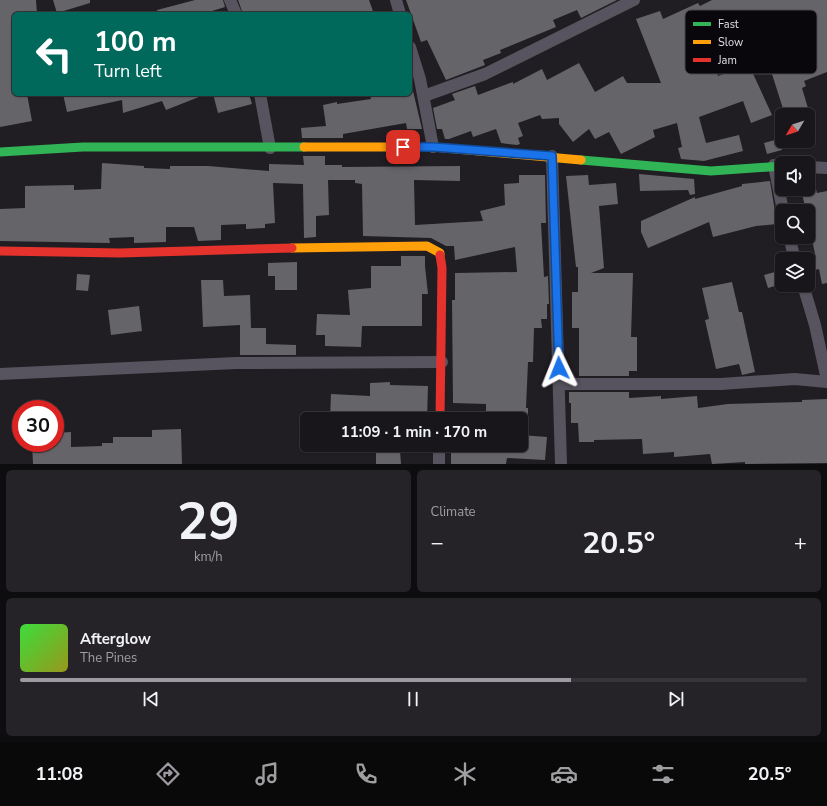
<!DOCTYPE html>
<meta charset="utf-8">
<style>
:root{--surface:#18161a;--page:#252327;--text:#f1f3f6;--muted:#9f9fa2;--line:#363539;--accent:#9d9ba1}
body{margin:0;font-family:"Nunito Sans",sans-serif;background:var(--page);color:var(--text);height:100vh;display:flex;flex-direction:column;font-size:15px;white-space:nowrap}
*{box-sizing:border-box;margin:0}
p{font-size:13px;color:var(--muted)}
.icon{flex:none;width:22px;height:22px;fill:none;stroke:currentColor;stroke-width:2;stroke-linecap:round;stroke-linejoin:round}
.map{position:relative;height:464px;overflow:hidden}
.panel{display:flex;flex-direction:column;gap:6px;padding:6px;background:#0d0c0e;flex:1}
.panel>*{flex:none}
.top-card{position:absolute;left:12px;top:12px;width:400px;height:84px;border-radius:6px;box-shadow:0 1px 3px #0004,0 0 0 1px var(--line);background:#00695c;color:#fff;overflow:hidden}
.needle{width:26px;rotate:231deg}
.controls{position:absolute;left:775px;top:108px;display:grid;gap:8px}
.controls a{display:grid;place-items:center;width:40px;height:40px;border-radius:6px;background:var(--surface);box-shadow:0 1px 3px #0004,0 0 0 1px var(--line);font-size:20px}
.speed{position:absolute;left:12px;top:400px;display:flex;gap:8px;font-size:20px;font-weight:700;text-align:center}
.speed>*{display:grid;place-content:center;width:52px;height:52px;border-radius:50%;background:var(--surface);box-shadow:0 1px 3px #0004,0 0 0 1px var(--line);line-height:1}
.speed .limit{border:6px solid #d22;background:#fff;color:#111}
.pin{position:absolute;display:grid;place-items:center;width:34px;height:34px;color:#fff;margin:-17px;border-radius:8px;box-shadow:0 2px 6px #0006}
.me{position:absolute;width:44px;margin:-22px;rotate:358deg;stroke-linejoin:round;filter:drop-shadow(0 0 3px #0008)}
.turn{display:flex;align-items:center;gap:14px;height:84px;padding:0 16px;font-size:18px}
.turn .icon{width:52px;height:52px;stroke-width:2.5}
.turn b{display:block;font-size:28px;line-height:34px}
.big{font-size:30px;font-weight:700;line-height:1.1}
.panel .tile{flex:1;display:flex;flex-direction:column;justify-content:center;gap:6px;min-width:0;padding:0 14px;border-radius:6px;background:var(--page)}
.panel .dial{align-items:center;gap:0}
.dial b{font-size:52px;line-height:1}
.song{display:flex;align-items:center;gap:12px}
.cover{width:48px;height:48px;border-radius:6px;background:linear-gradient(135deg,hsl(120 70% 55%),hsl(60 70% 35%))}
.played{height:4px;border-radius:2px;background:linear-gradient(90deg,var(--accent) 70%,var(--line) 70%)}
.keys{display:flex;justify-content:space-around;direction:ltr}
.heat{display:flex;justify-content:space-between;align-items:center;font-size:22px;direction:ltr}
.panel .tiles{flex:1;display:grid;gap:6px;grid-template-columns:1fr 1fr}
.tile:last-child{grid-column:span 2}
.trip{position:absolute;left:300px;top:412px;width:228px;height:40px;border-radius:6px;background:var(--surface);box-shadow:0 1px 3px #0004,0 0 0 1px var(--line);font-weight:700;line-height:40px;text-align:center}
.tab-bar{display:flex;height:64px;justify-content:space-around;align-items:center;background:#0a090a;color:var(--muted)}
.tab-bar .icon{width:28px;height:28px}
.tab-bar .active{color:var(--accent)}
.tab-bar b{font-size:18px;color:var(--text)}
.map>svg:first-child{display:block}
.building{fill:#656468}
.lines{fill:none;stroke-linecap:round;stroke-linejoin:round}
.street{stroke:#58545f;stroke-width:12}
.fast{stroke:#30b455;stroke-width:9}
.slow{stroke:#ff9f0a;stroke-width:9}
.jam{stroke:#e5322d;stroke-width:9}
.route-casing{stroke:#114b97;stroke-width:10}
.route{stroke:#1a73e8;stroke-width:7}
.key{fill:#09070b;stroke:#4a484c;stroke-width:1}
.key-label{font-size:11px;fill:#e1dee5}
</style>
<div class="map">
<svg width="827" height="464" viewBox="0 0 827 464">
<rect width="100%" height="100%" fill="#201e23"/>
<!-- building -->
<g class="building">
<polygon points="0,0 36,0 37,14 14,14 14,94 27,94 32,121 0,127"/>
<polygon points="53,0 90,0 90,3 57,13"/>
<polygon points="195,0 223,0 225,7 212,11 213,14 158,14 157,10"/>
<polygon points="238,0 369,0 374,14 243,14"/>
<polygon points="406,0 617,0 581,18 577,10 553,20 556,27 500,50 501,53 483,60 485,65 446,80 427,40 421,42"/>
<polygon points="712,0 827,0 827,72 804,81 806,86 802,88 810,115 785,115 758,30 736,38 738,43 711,55 718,76 749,65 772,115 751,123 743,101 699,117 706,143 739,135 743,151 704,161 681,159 678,148 682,147 677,123 653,130 655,137 621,154 609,132 595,139 589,129 573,142 559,124 559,118 542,119 540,115 518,123 523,136 518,138 520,144 517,145 501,143 496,129 473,137 471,131 449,139 445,139 442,129 437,129 433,108 455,100 452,94 475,86 478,95 513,82 513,84 542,69 547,80 579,63 595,92 623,76 627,83 661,83 636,19 660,11 663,19 698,3 700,6"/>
<polygon points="413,91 422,129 407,129 406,123 343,134 343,138 302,138 301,128 326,126 323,105 337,102 337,104 371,99 370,94 410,94 410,92"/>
<polygon points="63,94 204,94 204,95 166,110 162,101 123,113 122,100 67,112"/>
<polygon points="213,94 249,94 252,104 218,113"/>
<polygon points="782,138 782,150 767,154 764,143"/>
<polygon points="303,156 325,156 325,165 342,165 342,167 460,166 460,181 414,180 415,225 483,221 480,211 505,205 504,184 519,183 519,175 545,175 546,223 541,223 544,277 548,276 549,304 547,304 547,319 541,319 542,328 534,328 533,362 528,362 526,408 528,408 528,419 486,419 486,404 453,403 452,300 455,300 455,273 517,272 515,247 455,260 454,246 446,246 431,238 363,236 362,184 355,183 355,180 328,180 329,215 316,216 316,237 304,238 303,184 273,183 275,223 265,224 265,228 246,229 246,224 221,225 221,240 198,241 194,227 166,227 166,242 134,243 134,237 109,238 110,243 0,241 0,209 25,208 25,186 74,185 74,190 101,189 102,163 144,166 144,168 170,169 170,166 208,166 269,171 269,164 304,165"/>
<polygon points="639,174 694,179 695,194 690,195 688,190 640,191"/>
<polygon points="588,175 589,185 616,183 618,204 599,206 604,268 591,273 633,273 631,337 637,337 637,371 629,371 629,376 579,376 579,328 572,328 572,292 578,292 578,267 576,267 566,176"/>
<polygon points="770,181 777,224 756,226 713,237 709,222 648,248 641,232 641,221 695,197 695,199 742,186 742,184"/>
<polygon points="801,189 816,189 817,193 827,191 827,283 822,284 819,269 811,271 808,260 816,258 808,222 808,211 806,211"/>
<polygon points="401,256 425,256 425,266 428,294 422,294 422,326 362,326 361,347 325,346 325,335 316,335 317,314 350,315 348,290 371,288 371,266 401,266"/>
<polygon points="297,262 297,290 275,290 275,276 268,276 268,263"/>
<polygon points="782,270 782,284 768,288 764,275"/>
<polygon points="77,274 90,275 88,291 76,290"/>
<polygon points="201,280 223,280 224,296 250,295 251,328 266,328 266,344 296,345 296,355 240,355 240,325 203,327"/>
<polygon points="732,282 739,312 742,312 755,372 742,375 739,364 716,369 705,320 709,319 702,288"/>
<polygon points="139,306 142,331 111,335 108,310"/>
<polygon points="390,382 390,385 428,386 427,419 330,419 331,394 370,396 370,383"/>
<polygon points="569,392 629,392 629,398 661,396 661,399 697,396 698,408 728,404 802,402 802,400 827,399 827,463 745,464 745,462 712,464 710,454 674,457 674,452 643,454 642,439 594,440 594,442 579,442 578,423 571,423 571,403 569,403"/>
<polygon points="181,429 182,464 33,464 32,443 55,443 55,433 71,432 71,447 102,446 102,443 113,443 113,437 152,437 152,430"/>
<polygon points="521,435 547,437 545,460 507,458 506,464 451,464 451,445 521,445"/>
<polygon points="400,451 401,464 376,464 376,452"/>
</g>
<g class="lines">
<!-- street -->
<g class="street">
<polyline points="230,0 236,14"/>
<polyline points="396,0 400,14"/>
<polyline points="410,47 420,79 433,147"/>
<polyline points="260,94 270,148"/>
<polyline points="424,96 485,74 634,0"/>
<polyline points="552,156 561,464"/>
<polyline points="774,165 783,211"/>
<polyline points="808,167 827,168"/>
<polyline points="789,237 795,259"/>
<polyline points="803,285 815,325 827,380"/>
<polyline points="0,374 236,363 442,362"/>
<polyline points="560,384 721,384 795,379 827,382"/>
<polyline points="439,464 439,445"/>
</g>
<!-- fast -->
<g class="fast">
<polyline points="0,152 83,147 304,147"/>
<polyline points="581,160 711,171 782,166"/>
</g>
<!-- slow -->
<g class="slow">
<polyline points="304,147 433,147 581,160"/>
<polyline points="292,248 427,246 440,253 440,255"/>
</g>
<!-- jam -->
<g class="jam">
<polyline points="0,251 120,253 292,248"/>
<polyline points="440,419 442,268 440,255"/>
</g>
</g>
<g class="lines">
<!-- route casing -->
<g class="route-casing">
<polyline id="route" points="403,147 433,147 552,156 559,368"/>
</g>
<!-- route -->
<use href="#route" class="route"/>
</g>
<!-- legend -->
<rect x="685" y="10" width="132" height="64" rx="6" class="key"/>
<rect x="693" y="22" width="18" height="4" fill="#30b455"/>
<rect x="693" y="40" width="18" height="4" fill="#ff9f0a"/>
<rect x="693" y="58" width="18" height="4" fill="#e5322d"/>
<g class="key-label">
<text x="718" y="28">Fast</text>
<text x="718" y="46">Slow</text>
<text x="718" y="64">Jam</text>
</g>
</svg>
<div class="controls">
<a><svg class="needle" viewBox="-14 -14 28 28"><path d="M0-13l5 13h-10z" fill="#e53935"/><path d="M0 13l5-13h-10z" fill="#9f9fa2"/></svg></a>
<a><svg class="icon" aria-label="sound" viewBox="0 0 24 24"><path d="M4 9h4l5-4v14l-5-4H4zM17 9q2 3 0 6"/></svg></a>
<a><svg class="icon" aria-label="search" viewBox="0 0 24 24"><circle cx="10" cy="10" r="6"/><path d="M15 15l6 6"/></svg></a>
<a><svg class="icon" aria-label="layers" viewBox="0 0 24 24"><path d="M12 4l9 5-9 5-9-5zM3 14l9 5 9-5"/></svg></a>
</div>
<div class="speed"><div class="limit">30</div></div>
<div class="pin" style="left:403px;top:147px;background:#d93025"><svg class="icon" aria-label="arrive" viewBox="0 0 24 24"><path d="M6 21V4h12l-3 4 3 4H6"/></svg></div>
<svg class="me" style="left:559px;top:368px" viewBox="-20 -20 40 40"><path d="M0-17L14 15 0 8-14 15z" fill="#1a73e8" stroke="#fff" stroke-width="4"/></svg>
<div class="trip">11:09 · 1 min · 170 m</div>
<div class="top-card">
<div class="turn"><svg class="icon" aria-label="left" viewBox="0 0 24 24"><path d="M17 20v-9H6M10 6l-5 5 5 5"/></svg><div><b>100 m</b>Turn left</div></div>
</div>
</div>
<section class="panel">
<div class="tiles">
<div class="tile dial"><b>29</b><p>km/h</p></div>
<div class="tile"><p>Climate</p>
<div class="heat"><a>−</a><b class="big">20.5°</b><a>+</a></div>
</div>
<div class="tile">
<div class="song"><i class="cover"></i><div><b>Afterglow</b><p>The Pines</p></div></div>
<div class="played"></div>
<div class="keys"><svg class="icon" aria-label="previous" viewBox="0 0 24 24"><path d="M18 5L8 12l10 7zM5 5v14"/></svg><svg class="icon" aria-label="pause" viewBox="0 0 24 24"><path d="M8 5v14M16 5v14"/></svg><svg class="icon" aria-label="next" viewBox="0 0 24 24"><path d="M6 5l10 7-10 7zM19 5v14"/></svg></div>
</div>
</div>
</section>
<nav class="tab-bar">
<b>11:08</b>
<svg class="icon active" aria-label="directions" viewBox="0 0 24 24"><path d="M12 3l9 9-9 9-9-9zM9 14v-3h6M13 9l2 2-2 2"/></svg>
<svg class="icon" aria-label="music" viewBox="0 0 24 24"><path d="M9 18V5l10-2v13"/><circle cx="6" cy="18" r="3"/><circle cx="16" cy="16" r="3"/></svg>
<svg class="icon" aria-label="phone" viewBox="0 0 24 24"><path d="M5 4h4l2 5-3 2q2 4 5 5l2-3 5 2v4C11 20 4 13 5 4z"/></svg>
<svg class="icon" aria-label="climate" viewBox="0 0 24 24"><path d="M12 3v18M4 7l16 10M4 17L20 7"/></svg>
<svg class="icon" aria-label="car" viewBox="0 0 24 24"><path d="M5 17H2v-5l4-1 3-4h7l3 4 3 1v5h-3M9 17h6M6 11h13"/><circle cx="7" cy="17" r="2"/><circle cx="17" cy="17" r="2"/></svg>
<svg class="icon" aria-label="filters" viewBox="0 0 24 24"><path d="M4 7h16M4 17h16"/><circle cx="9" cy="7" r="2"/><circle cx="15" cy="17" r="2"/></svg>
<b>20.5°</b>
</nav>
